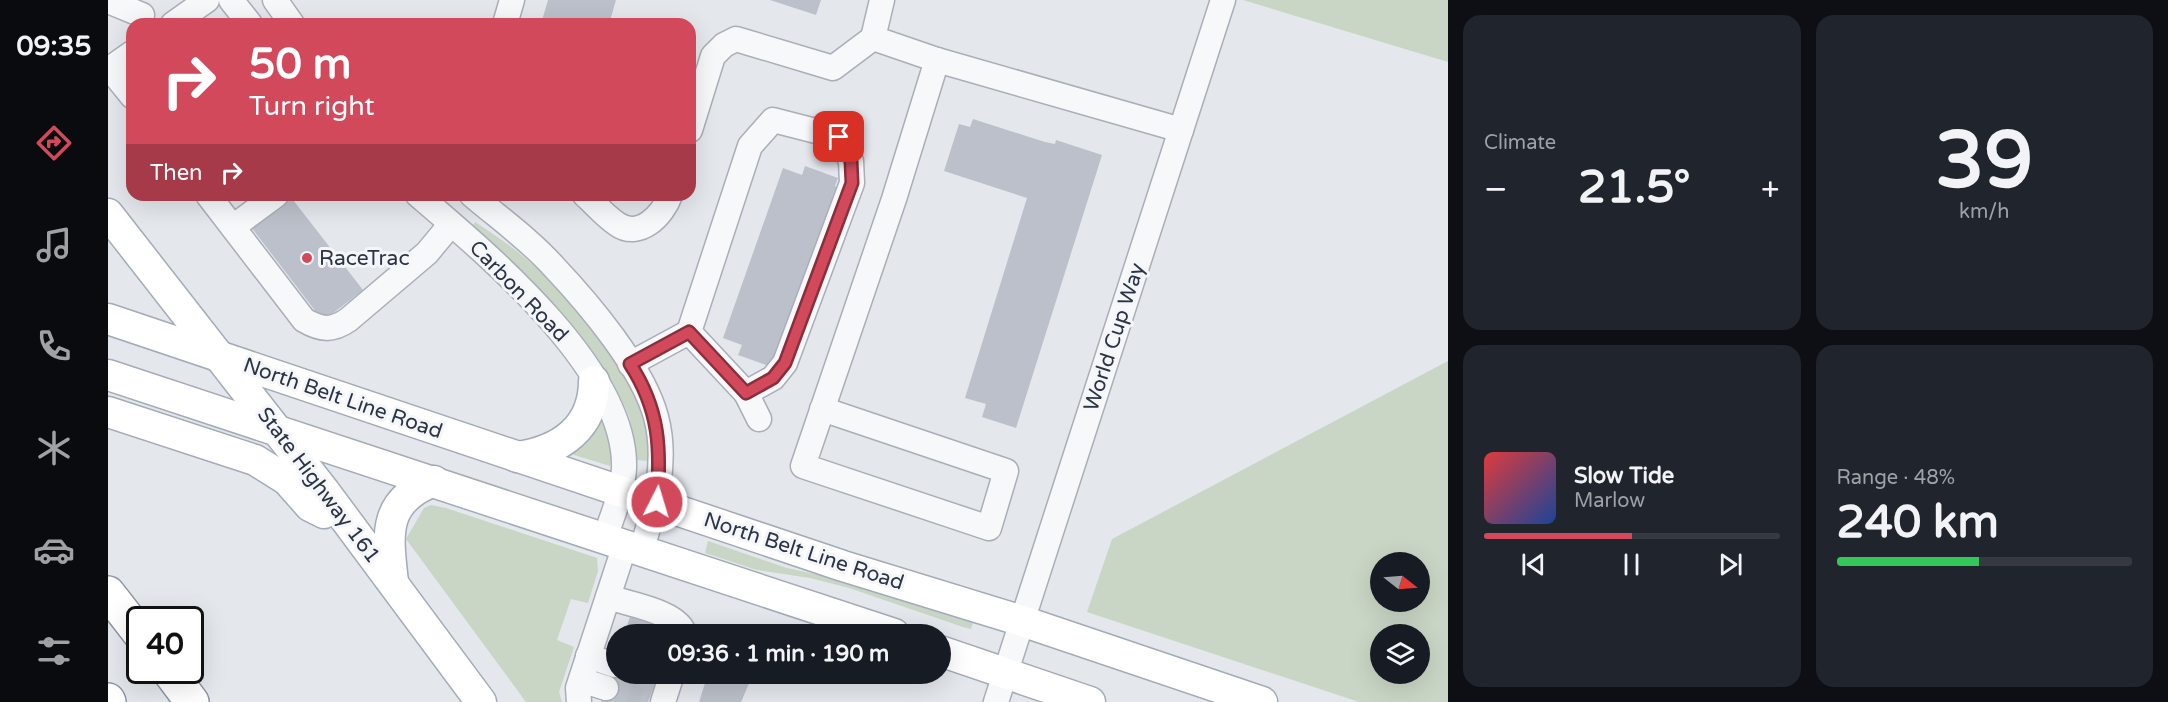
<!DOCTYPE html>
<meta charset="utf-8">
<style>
:root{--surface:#171b24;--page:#20242c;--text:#f1f3f6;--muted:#9ea1a6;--line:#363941;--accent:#d1495b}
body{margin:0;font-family:"Varela Round",sans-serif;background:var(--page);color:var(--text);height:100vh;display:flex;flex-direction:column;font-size:22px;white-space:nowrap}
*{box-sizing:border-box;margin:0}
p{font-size:20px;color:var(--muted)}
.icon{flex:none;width:33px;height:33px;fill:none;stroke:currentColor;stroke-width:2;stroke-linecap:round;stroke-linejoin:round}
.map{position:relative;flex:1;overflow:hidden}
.details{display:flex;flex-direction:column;gap:15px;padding:15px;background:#0d0f14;width:720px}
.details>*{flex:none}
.hud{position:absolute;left:18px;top:18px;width:570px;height:183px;border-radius:18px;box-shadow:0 6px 24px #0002;background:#d1495b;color:#fff;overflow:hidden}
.needle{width:39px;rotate:107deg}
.fabs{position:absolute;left:1262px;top:552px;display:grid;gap:12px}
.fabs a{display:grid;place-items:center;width:60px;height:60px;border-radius:50%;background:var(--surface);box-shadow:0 6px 24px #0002;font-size:30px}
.speed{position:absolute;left:18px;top:606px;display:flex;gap:12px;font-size:30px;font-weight:700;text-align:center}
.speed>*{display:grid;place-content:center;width:78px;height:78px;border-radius:50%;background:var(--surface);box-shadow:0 6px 24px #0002;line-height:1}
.speed .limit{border:3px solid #111;border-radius:9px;background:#fff;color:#111}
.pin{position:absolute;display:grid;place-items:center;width:51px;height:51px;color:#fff;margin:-26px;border-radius:12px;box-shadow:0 3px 9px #0006}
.me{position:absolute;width:66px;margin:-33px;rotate:5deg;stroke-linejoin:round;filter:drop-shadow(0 0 4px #0008)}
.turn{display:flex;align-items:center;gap:21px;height:126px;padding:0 24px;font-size:27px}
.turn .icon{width:78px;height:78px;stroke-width:2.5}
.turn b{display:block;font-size:42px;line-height:51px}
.then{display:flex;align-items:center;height:57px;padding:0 24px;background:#0003;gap:12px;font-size:22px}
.big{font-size:45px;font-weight:800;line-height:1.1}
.details .widget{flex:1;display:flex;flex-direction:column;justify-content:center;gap:9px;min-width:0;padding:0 21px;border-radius:18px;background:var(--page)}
.details .dial{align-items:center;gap:0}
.dial b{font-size:78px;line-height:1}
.song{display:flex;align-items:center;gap:18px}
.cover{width:72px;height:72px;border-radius:9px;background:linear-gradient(135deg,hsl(0 70% 55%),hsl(220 70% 35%))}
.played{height:6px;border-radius:3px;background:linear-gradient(90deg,var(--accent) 50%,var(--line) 50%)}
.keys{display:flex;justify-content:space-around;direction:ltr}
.heat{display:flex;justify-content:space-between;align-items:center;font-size:33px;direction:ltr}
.charge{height:9px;border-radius:4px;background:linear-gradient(90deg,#34c759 48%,var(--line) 0)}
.details .tiles{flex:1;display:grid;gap:15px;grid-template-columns:repeat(2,1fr)}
.trip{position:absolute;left:498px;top:624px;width:345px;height:60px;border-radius:30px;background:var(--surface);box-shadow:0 6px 24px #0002;font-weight:800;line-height:60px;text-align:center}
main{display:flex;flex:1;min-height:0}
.tabs{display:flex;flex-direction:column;width:108px;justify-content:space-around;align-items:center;background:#090b0e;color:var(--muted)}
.tabs .icon{width:42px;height:42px}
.tabs .selected{color:var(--accent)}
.tabs b{font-size:27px;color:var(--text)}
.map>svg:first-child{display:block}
.green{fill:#c9d6c5;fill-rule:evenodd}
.building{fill:#bbc0ca}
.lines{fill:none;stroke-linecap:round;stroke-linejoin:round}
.minor-tunnel{stroke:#bfc3cb;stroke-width:24;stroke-dasharray:24 12;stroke-linecap:butt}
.minor-casing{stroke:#a9aeb7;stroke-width:27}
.major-casing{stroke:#a3abb8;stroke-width:33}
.highway-casing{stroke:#8b94a3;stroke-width:36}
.minor{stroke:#f7f8fa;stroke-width:24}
.major{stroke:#fff;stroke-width:30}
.highway{stroke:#fff;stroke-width:33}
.route-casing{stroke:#882f3b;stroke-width:15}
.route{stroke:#d1495b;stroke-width:10}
.poi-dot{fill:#d1495b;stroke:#f4f6f9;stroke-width:2}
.labels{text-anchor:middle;stroke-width:6;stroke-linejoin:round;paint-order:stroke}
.poi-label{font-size:21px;fill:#2b3445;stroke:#f4f6f9;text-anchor:start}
.street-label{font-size:21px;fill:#2b3445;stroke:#f4f6f9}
</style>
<main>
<nav class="tabs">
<b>09:35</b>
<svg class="icon selected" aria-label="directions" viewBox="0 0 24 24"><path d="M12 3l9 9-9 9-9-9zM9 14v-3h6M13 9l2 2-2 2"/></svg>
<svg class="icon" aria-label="music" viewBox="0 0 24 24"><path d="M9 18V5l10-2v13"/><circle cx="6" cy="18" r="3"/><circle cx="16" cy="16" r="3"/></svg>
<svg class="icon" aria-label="phone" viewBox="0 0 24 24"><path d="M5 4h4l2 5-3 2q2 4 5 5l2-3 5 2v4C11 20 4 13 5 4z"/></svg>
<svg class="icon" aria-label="climate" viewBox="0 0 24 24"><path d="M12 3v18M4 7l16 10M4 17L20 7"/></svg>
<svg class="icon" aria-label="car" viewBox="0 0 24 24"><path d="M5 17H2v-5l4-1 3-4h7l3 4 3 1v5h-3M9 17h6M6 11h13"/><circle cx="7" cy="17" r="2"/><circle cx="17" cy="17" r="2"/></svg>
<svg class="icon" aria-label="filters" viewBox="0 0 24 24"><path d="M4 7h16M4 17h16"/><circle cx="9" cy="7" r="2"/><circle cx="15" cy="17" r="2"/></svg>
</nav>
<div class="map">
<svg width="1340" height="702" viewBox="0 0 1340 702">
<rect width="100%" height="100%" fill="#e4e7ec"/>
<!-- green -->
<g class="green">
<polygon points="1135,0 1340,0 1340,62"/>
<path d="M367,222C437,266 498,328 531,404C538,421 547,442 539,461L529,460C524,442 526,424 517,407C483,334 423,279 364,227Z"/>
<path d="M1340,361V702H1251L979,612L1004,539ZM1272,562H1311V602H1272ZM1272,634H1311V674H1272Z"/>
<polygon points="495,413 504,453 502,466 463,454 477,440"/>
<polygon points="323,505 338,508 489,558 490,571 480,603 463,599 449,640 466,647 451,692 454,702 418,702 298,539 316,508"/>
<polygon points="600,541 679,568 758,585 866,620 863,629 855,627 741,588 702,578 649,570 597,553"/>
</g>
<!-- building -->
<g class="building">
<polygon points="440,0 508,0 501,24 433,24"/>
<polygon points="662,0 713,0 708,15"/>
<polygon points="865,119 937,142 947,144 948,140 994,155 908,428 874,417 878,404 857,398 919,198 836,171 851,124 862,127"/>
<polygon points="697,166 730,178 727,186 732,190 669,369 630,355 634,345 615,338 675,168 694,175"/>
<polygon points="182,196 255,290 215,321 143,227"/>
<polygon points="522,617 564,631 563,634 516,634"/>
<polygon points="508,658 508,674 550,674 540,702 493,702"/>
<polygon points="600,674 645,674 633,702 591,702"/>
</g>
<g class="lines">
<!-- minor-tunnel -->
<g class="minor-tunnel">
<polyline points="532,674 548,679"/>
<polyline points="498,688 538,702"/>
</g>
<!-- minor casing -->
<g class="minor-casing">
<g id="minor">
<polyline points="123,0 142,24"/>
<polyline points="167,0 184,24"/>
<polyline points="774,0 765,38 829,60 1073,130"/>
<polyline points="0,1 34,15"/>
<polyline points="65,24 99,0"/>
<polyline points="397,24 404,0"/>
<polyline points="0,70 24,53"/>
<polyline points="0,71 7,75 24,96"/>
<polyline points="582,130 605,56 616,45 628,39 725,68 765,38"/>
<path d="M100,195L196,320C213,330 224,331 240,320L319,253L343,224"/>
<path d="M310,195C379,254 519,370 516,468C515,492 504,516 497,538"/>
<path d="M364,195C391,218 422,240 446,267C481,304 535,368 548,417C560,462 547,508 533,551"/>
<path d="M477,195C487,204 497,216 509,224C531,240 555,215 562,195"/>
<polyline points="125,227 168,195"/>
<polyline points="522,364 581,332 642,146 665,120 731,137 743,161 744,183 677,363 665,378 638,393 581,332"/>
<polyline points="638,393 651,419"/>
<polyline points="714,409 898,471 881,528 695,466 786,199 829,60"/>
<path d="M500,597C520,604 572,612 576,634"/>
<polyline points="480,656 506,665"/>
<polyline points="473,680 498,688"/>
<polyline points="471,702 470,688 517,545"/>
<polyline points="555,702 564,674"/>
<polyline points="888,702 1115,0"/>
</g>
</g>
<!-- major casing -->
<g class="major-casing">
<g id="major">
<polyline points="0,214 217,492 373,702"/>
<polyline points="0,319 735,566 914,621 1154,702"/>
<polyline points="0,375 786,634"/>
<polyline points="0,412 147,460 179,480 202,506 216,513"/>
<path d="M409,457C452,451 486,428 486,381"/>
<path d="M285,582C280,537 273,501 326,481"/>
<polyline points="832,651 982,702"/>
</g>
</g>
<!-- highway casing -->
<g class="highway-casing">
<g id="highway">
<polyline points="0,593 32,634"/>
<polyline points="60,670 84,702"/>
<polyline points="0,700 1,702"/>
</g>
</g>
<!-- minor -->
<use href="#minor" class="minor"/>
<!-- major -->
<use href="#major" class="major"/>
<!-- highway -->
<use href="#highway" class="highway"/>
</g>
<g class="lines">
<!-- route casing -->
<g class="route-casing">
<path id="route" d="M549,502C553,449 552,410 522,364L581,332L638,393L665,378L677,363L744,183L743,161L731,137"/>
</g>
<!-- route -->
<use href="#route" class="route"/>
</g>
<!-- markers -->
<circle class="poi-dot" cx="199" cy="258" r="6"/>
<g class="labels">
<!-- poi labels -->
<g class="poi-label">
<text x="211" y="265">RaceTrac</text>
</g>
<!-- street labels -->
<g class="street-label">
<text transform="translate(411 291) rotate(46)" y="7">Carbon Road</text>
<text transform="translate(1006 337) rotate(-72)" y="7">World Cup Way</text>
<text transform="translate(235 398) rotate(19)" y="7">North Belt Line Road</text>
<text transform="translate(211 485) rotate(53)" y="7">State Highway 161</text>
<text transform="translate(696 551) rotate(18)" y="7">North Belt Line Road</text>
</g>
</g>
</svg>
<div class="fabs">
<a><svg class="needle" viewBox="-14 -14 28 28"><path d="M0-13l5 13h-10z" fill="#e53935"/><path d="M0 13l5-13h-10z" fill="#9ea1a6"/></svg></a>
<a><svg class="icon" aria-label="layers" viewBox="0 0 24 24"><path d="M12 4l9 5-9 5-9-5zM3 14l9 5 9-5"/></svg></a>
</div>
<div class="speed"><div class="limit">40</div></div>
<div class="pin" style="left:731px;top:137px;background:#d93025"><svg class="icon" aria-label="arrive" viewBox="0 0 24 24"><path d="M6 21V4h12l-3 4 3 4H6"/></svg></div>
<svg class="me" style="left:549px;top:502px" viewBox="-20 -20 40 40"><circle r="17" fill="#d1495b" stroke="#fff" stroke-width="3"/><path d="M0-11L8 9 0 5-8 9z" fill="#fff"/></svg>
<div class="trip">09:36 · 1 min · 190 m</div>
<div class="hud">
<div class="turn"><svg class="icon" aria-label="right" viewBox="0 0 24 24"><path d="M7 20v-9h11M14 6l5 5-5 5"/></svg><div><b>50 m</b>Turn right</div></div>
<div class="then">Then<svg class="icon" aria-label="right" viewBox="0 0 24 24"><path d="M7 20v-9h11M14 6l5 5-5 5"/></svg></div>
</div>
</div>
<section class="details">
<div class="tiles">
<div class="widget"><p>Climate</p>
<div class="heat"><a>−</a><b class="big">21.5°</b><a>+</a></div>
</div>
<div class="widget dial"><b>39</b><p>km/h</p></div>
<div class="widget">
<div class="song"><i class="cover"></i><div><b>Slow Tide</b><p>Marlow</p></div></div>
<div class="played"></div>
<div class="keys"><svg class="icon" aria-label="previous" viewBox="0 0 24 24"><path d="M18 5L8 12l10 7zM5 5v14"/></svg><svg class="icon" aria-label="pause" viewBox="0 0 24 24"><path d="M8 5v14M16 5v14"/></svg><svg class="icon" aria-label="next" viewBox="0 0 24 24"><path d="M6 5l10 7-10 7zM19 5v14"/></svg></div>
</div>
<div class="widget"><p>Range · 48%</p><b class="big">240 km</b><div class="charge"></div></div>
</div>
</section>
</main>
